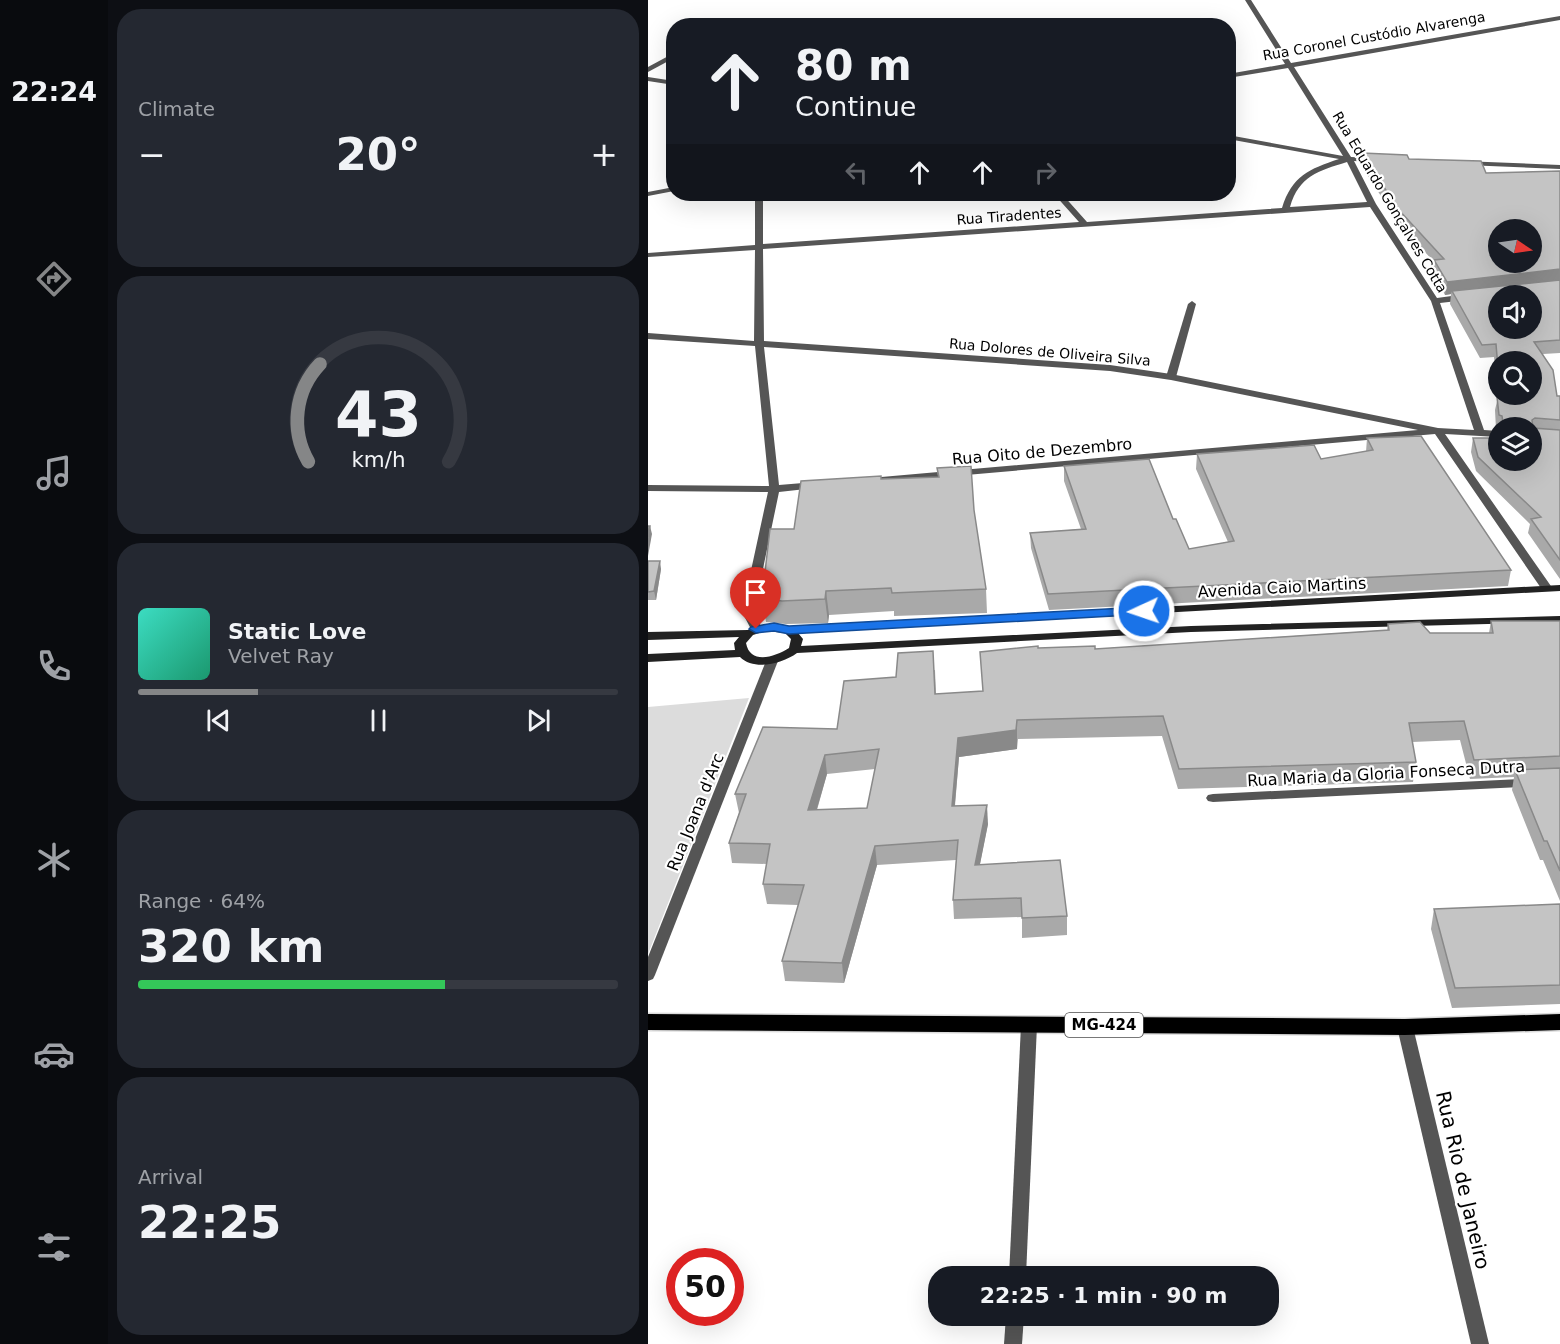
<!DOCTYPE html>
<meta charset="utf-8">
<style>
:root{--surface:#171b24;--page:#242831;--text:#f1f3f6;--muted:#9ea1a6;--line:#363941;--accent:#858687}
body{margin:0;font-family:"DejaVu Sans",sans-serif;background:var(--page);color:var(--text);height:100vh;display:flex;flex-direction:column;font-size:22px;white-space:nowrap}
*{box-sizing:border-box;margin:0}
p{font-size:20px;color:var(--muted)}
.icon{flex:none;width:33px;height:33px;fill:none;stroke:currentColor;stroke-width:2;stroke-linecap:round;stroke-linejoin:round}
.map{position:relative;flex:1;overflow:hidden}
.panel{display:flex;flex-direction:column;gap:9px;padding:9px;background:#0d0f14;width:540px}
.panel>*{flex:none}
.top-card{position:absolute;left:18px;top:18px;width:570px;height:183px;border-radius:24px;box-shadow:0 6px 24px #0002;background:#171b24;color:var(--text);overflow:hidden}
.needle{width:39px;rotate:103deg}
.controls{position:absolute;left:840px;top:219px;display:grid;gap:12px}
.controls a{display:grid;place-items:center;width:54px;height:54px;border-radius:50%;background:var(--surface);box-shadow:0 6px 24px #0002;font-size:30px}
.speed{position:absolute;left:18px;top:1248px;display:flex;gap:12px;font-size:30px;font-weight:700;text-align:center}
.speed>*{display:grid;place-content:center;width:78px;height:78px;border-radius:50%;background:var(--surface);box-shadow:0 6px 24px #0002;line-height:1}
.speed .limit{border:9px solid #d22;background:#fff;color:#111}
.pin{position:absolute;display:grid;place-items:center;width:51px;height:51px;color:#fff;margin:-62px -26px;border-radius:50% 50% 50% 0;rotate:-45deg;box-shadow:0 0 6px #0007}
.pin .icon{rotate:45deg}
.me{position:absolute;width:66px;margin:-33px;rotate:267deg;stroke-linejoin:round;filter:drop-shadow(0 0 4px #0008)}
.turn{display:flex;align-items:center;gap:21px;height:126px;padding:0 30px;font-size:27px}
.turn .icon{width:78px;height:78px;stroke-width:2.5}
.turn b{display:block;font-size:42px;line-height:51px}
.lanes{display:flex;align-items:center;height:57px;padding:0 30px;background:#0003;justify-content:center;gap:30px;direction:ltr}
.lanes .off{opacity:.35}
.big{font-size:45px;font-weight:700;line-height:1.1}
.panel .tile{flex:1;display:flex;flex-direction:column;justify-content:center;gap:9px;min-width:0;padding:0 21px;border-radius:24px;background:var(--page)}
.panel .dial{align-items:center;gap:0}
.dial svg{height:156px;overflow:visible;fill:none;stroke:var(--line);stroke-width:7;stroke-linecap:round;text-anchor:middle}
.dial text{fill:var(--text);stroke:none}
.song{display:flex;align-items:center;gap:18px}
.cover{width:72px;height:72px;border-radius:9px;background:linear-gradient(135deg,hsl(170 70% 55%),hsl(160 70% 35%))}
.played{height:6px;border-radius:3px;background:linear-gradient(90deg,var(--accent) 25%,var(--line) 25%)}
.keys{display:flex;justify-content:space-around;direction:ltr}
.heat{display:flex;justify-content:space-between;align-items:center;font-size:33px;direction:ltr}
.charge{height:9px;border-radius:4px;background:linear-gradient(90deg,#34c759 64%,var(--line) 0)}
.trip{position:absolute;left:280px;top:1266px;width:351px;height:60px;border-radius:24px;background:var(--surface);box-shadow:0 6px 24px #0002;font-weight:700;line-height:60px;text-align:center}
main{display:flex;flex:1;min-height:0}
.menu{display:flex;flex-direction:column;width:108px;justify-content:space-around;align-items:center;background:#090b0e;color:var(--muted)}
.menu .icon{width:42px;height:42px}
.menu .current{color:var(--accent)}
.menu b{font-size:27px;color:var(--text)}
.map>svg:first-child{display:block}
.green{fill:#dcdcdc}
.lines{fill:none;stroke-linecap:round;stroke-linejoin:round}
.trunk-casing{stroke:#dbdbdb;stroke-width:3}
.service{fill:#555;fill-rule:evenodd}
.minor{fill:#555;fill-rule:evenodd}
.secondary{fill:#222;fill-rule:evenodd}
.trunk{fill:#000;fill-rule:evenodd}
.wall{fill:#a9a9a9;fill-rule:evenodd}
.shaded-wall{fill:#898989}
.building{fill:#c4c4c4;stroke:#898989;stroke-width:1.5;fill-rule:evenodd}
.route{fill:#1a73e8;stroke:#114b97;stroke-width:1.5}
.labels{text-anchor:middle;stroke-width:4.5;stroke-linejoin:round;paint-order:stroke}
.far-street-label{font-size:14px;fill:#000;stroke:#fff}
.shield{fill:#fff;stroke:#4c4c4c;stroke-width:1.5}
.shield-label{font-size:15px;font-weight:bold;fill:#000}
.street-label{font-size:16px;fill:#000;stroke:#fff}
.near-street-label{font-size:20px;fill:#000;stroke:#fff}
</style>
<main>
<nav class="menu">
<b>22:24</b>
<svg class="icon current" aria-label="directions" viewBox="0 0 24 24"><path d="M12 3l9 9-9 9-9-9zM9 14v-3h6M13 9l2 2-2 2"/></svg>
<svg class="icon" aria-label="music" viewBox="0 0 24 24"><path d="M9 18V5l10-2v13"/><circle cx="6" cy="18" r="3"/><circle cx="16" cy="16" r="3"/></svg>
<svg class="icon" aria-label="phone" viewBox="0 0 24 24"><path d="M5 4h4l2 5-3 2q2 4 5 5l2-3 5 2v4C11 20 4 13 5 4z"/></svg>
<svg class="icon" aria-label="climate" viewBox="0 0 24 24"><path d="M12 3v18M4 7l16 10M4 17L20 7"/></svg>
<svg class="icon" aria-label="car" viewBox="0 0 24 24"><path d="M5 17H2v-5l4-1 3-4h7l3 4 3 1v5h-3M9 17h6M6 11h13"/><circle cx="7" cy="17" r="2"/><circle cx="17" cy="17" r="2"/></svg>
<svg class="icon" aria-label="filters" viewBox="0 0 24 24"><path d="M4 7h16M4 17h16"/><circle cx="9" cy="7" r="2"/><circle cx="15" cy="17" r="2"/></svg>
</nav>
<section class="panel">
<div class="tile"><p>Climate</p>
<div class="heat"><a>−</a><b class="big">20°</b><a>+</a></div>
</div>
<div class="tile dial"><svg viewBox="0 0 100 80">
<path d="M14 69A42 42 0 1 1 86 69"/>
<path d="M14 69A42 42 0 0 1 20 19" stroke="#858687"/>
<text x="50" y="56" font-size="32" font-weight="700">43</text>
<text x="50" y="72" font-size="11">km/h</text>
</svg></div>
<div class="tile">
<div class="song"><i class="cover"></i><div><b>Static Love</b><p>Velvet Ray</p></div></div>
<div class="played"></div>
<div class="keys"><svg class="icon" aria-label="previous" viewBox="0 0 24 24"><path d="M18 5L8 12l10 7zM5 5v14"/></svg><svg class="icon" aria-label="pause" viewBox="0 0 24 24"><path d="M8 5v14M16 5v14"/></svg><svg class="icon" aria-label="next" viewBox="0 0 24 24"><path d="M6 5l10 7-10 7zM19 5v14"/></svg></div>
</div>
<div class="tile"><p>Range · 64%</p><b class="big">320 km</b><div class="charge"></div></div>
<div class="tile"><p>Arrival</p><b class="big">22:25</b></div>
</section>
<div class="map">
<svg width="912" height="1344" viewBox="0 0 912 1344">
<rect width="100%" height="100%" fill="#fff"/>
<!-- green -->
<polygon class="green" points="101,698 0,954 0,707"/>
<g class="lines">
<!-- trunk casing -->
<g class="trunk-casing">
<polygon id="trunk" points="0,1014 757,1019 912,1014 912,1030 757,1035 0,1030"/>
</g>
<!-- service -->
<g class="service">
<polygon points="26,53 26,58 0,72 0,67"/>
<polygon points="544,301 548,304 528,377 526,379 520,379 518,377 540,304"/>
</g>
<!-- minor -->
<g class="minor">
<path d="M597,0H603L643,63L912,16V20L646,67L703,157L728,158L732,160L728,162L706,161L728,204L789,298L818,294L822,297L818,300L792,303L836,430L850,431V437L797,434L905,589L903,591H895L787,434L226,483L222,482L221,480L222,478L770,430L523,380L462,371L116,347L131,485L167,482L172,485L167,488L131,492L106,612L114,629L112,631H104L94,612L120,492L0,491V485L121,486L107,346L0,339V333L106,341L107,250L0,257V253L107,245V194H115V244L431,222L406,194H414L439,222L634,208C644,176 661,169 691,159L580,139V135L695,156L640,68L580,78V74L637,64ZM699,162L719,202L642,207C651,176 670,171 699,162ZM722,207L783,301L826,430L790,428L523,374L462,365L116,341L115,249Z"/>
<polygon points="0,77 26,81 26,85 0,81"/>
<polygon points="814,161 912,165 912,169 817,165 814,165"/>
<polygon points="26,187 26,191 0,196 0,192"/>
<polygon points="124,657 130,661 7,975 5,979 0,981 0,957 118,661"/>
<polygon points="912,777 912,785 565,802 560,801 558,798 560,795 565,794"/>
<polygon points="381,1019 386,1021 389,1025 378,1276 361,1276 373,1025 376,1021"/>
<polygon points="757,1021 762,1023 765,1027 841,1344 823,1344 749,1027 752,1023"/>
<polygon points="358,1316 376,1316 374,1344 356,1344"/>
</g>
<!-- secondary -->
<path class="secondary" d="M912,585V591L150,633L155,639L153,646L543,626L912,616V622L543,632L149,653C134,664 106,671 92,657L0,662V654L87,650L86,643L91,637L0,640V632L100,630L117,624L141,627ZM118,631L137,633L143,639L141,648C127,657 102,665 98,643L105,635Z"/>
<!-- trunk -->
<use href="#trunk" class="trunk"/>
</g>
<!-- wall -->
<g class="wall">
<path d="M714,153L761,159L838,173L912,171V353L895,354L909,396H912V579L880,533L882,524L828,471L823,452L825,438H849L850,429V460L884,428H850V429H848L847,410L850,397L846,357L832,358L802,304L803,294L797,295L784,272L786,262L749,221L713,165ZM850,362L884,394H850Z"/>
<polygon points="719,438 863,570 860,586 401,610 383,548 382,533 433,529 416,481 416,466 525,519 541,549 580,542 548,469 549,454 673,459 718,452"/>
<polygon points="289,468 326,510 338,589 339,613 246,616 246,611 181,615 180,623 138,624 118,622 114,598 146,529 233,479 290,477"/>
<polygon points="0,561 13,569 8,600 0,600"/>
<path d="M843,621H912V901L895,860H892L864,790L866,777L822,779L812,740L764,742L768,762L765,782L530,789L514,736L370,739L369,749L311,757L307,806L340,824L332,864L419,916V935L374,938V917L306,919L305,900L308,860L229,865L196,983L137,981L134,961L150,905L119,904L115,884L119,864L84,863L81,843L91,813L87,794L189,729L248,677L287,670L288,694L335,691L390,648L447,649L739,630L740,624L782,633H841ZM227,769L219,808L169,810L179,774Z"/>
<polygon points="912,904 912,1004 804,1008 783,929 786,909"/>
</g>
<!-- shaded-wall -->
<g class="shaded-wall">
<polygon points="912,269 912,282 804,291 803,294 797,295 799,282"/>
<polygon points="2,526 4,534 0,556 0,538"/>
<polygon points="12,561 13,569 8,600 6,591"/>
<polygon points="178,591 181,615 180,623 177,599"/>
<polygon points="369,720 369,749 311,757 305,825 304,806 310,738"/>
<polygon points="177,755 179,774 163,829 160,810"/>
<polygon points="339,805 340,824 328,884 327,865"/>
<polygon points="227,846 229,865 196,983 194,963"/>
</g>
<!-- building -->
<g class="building">
<path d="M714,153L759,155L761,159L833,161L838,173L912,171V269L799,282L786,260L796,259L750,209ZM850,230H884V262H850Z"/>
<path d="M912,280V340L886,342L905,370L909,396H912V420L887,418L884,420L885,428L912,430V560L883,519L893,517L830,457L825,438H850V460H884V428H851V425L855,423L854,416L851,415L849,397H854L853,394H884V362H850V368L848,344L834,345L804,291ZM850,296H884V328H850Z"/>
<polygon points="773,436 863,570 400,594 382,533 438,529 416,466 501,459 525,519 528,519 541,549 586,541 549,454 666,445 673,459 725,450 719,438"/>
<polygon points="323,466 326,510 338,589 244,593 243,588 178,591 177,599 134,601 114,598 122,529 146,529 153,481 233,476 233,479 291,477 289,468"/>
<polygon points="0,526 2,526 0,538"/>
<polygon points="0,561 12,561 6,591 0,592"/>
<path d="M843,621H912V756L826,760L816,721L761,723L768,762L531,769L515,716L369,720L368,730L310,738L304,806L339,805L327,865L412,860L419,916L374,918L373,898L305,900L310,840L227,846L194,963L134,961L156,885L115,884L122,844L81,843L98,794H87L115,727L189,729L196,681L248,677L250,653L285,651L287,694L335,691L332,652L390,646V648L447,646V649L741,630L740,624L772,622L782,633H845ZM231,749L219,808L160,810L177,755Z"/>
<polygon points="912,768 912,871 899,841 896,841 867,770"/>
<polygon points="912,904 912,985 807,988 786,909"/>
</g>
<!-- route -->
<polygon class="route" points="496,607 503,611 501,614 141,634 126,631 108,633 101,629 103,627 126,623 141,626"/>
<g class="labels">
<!-- far-street labels -->
<g class="far-street-label">
<text transform="translate(726 36) rotate(-10)" y="5">Rua Coronel Custódio Alvarenga</text>
<text transform="translate(742 202) rotate(59)" y="5">Rua Eduardo Gonçalves Cotta</text>
<text transform="translate(361 216) rotate(-4)" y="5">Rua Tiradentes</text>
<text transform="translate(402 352) rotate(5)" y="5">Rua Dolores de Oliveira Silva</text>
</g>
<!-- shield labels -->
<rect class="shield" x="417" y="1013" width="78" height="24" rx="4.5"/>
<g class="shield-label">
<text x="456" y="1030">MG-424</text>
</g>
<!-- street labels -->
<g class="street-label">
<text transform="translate(394 451) rotate(-5)" y="6">Rua Oito de Dezembro</text>
<text transform="translate(634 587) rotate(-3)" y="6">Avenida Caio Martins</text>
<text transform="translate(738 773) rotate(-3)" y="6">Rua Maria da Gloria Fonseca Dutra</text>
<text transform="translate(47 812) rotate(-68)" y="6">Rua Joana d'Arc</text>
</g>
<!-- near-street labels -->
<g class="near-street-label">
<text transform="translate(815 1180) rotate(77)" y="7">Rua Rio de Janeiro</text>
</g>
</g>
</svg>
<div class="controls">
<a><svg class="needle" viewBox="-14 -14 28 28"><path d="M0-13l5 13h-10z" fill="#e53935"/><path d="M0 13l5-13h-10z" fill="#9ea1a6"/></svg></a>
<a><svg class="icon" aria-label="sound" viewBox="0 0 24 24"><path d="M4 9h4l5-4v14l-5-4H4zM17 9q2 3 0 6"/></svg></a>
<a><svg class="icon" aria-label="search" viewBox="0 0 24 24"><circle cx="10" cy="10" r="6"/><path d="M15 15l6 6"/></svg></a>
<a><svg class="icon" aria-label="layers" viewBox="0 0 24 24"><path d="M12 4l9 5-9 5-9-5zM3 14l9 5 9-5"/></svg></a>
</div>
<div class="speed"><div class="limit">50</div></div>
<div class="pin" style="left:108px;top:629px;background:#d93025"><svg class="icon" aria-label="arrive" viewBox="0 0 24 24"><path d="M6 21V4h12l-3 4 3 4H6"/></svg></div>
<svg class="me" style="left:496px;top:611px" viewBox="-20 -20 40 40"><circle r="17" fill="#1a73e8" stroke="#fff" stroke-width="3"/><path d="M0-11L8 9 0 5-8 9z" fill="#fff"/></svg>
<div class="trip">22:25 · 1 min · 90 m</div>
<div class="top-card">
<div class="turn"><svg class="icon" aria-label="ahead" viewBox="0 0 24 24"><path d="M12 20V5M6 11l6-6 6 6"/></svg><div><b>80 m</b>Continue</div></div>
<div class="lanes"><svg class="icon off" aria-label="left" viewBox="0 0 24 24"><path d="M17 20v-9H6M10 6l-5 5 5 5"/></svg><svg class="icon" aria-label="ahead" viewBox="0 0 24 24"><path d="M12 20V5M6 11l6-6 6 6"/></svg><svg class="icon" aria-label="ahead" viewBox="0 0 24 24"><path d="M12 20V5M6 11l6-6 6 6"/></svg><svg class="icon off" aria-label="right" viewBox="0 0 24 24"><path d="M7 20v-9h11M14 6l5 5-5 5"/></svg></div>
</div>
</div>
</main>
